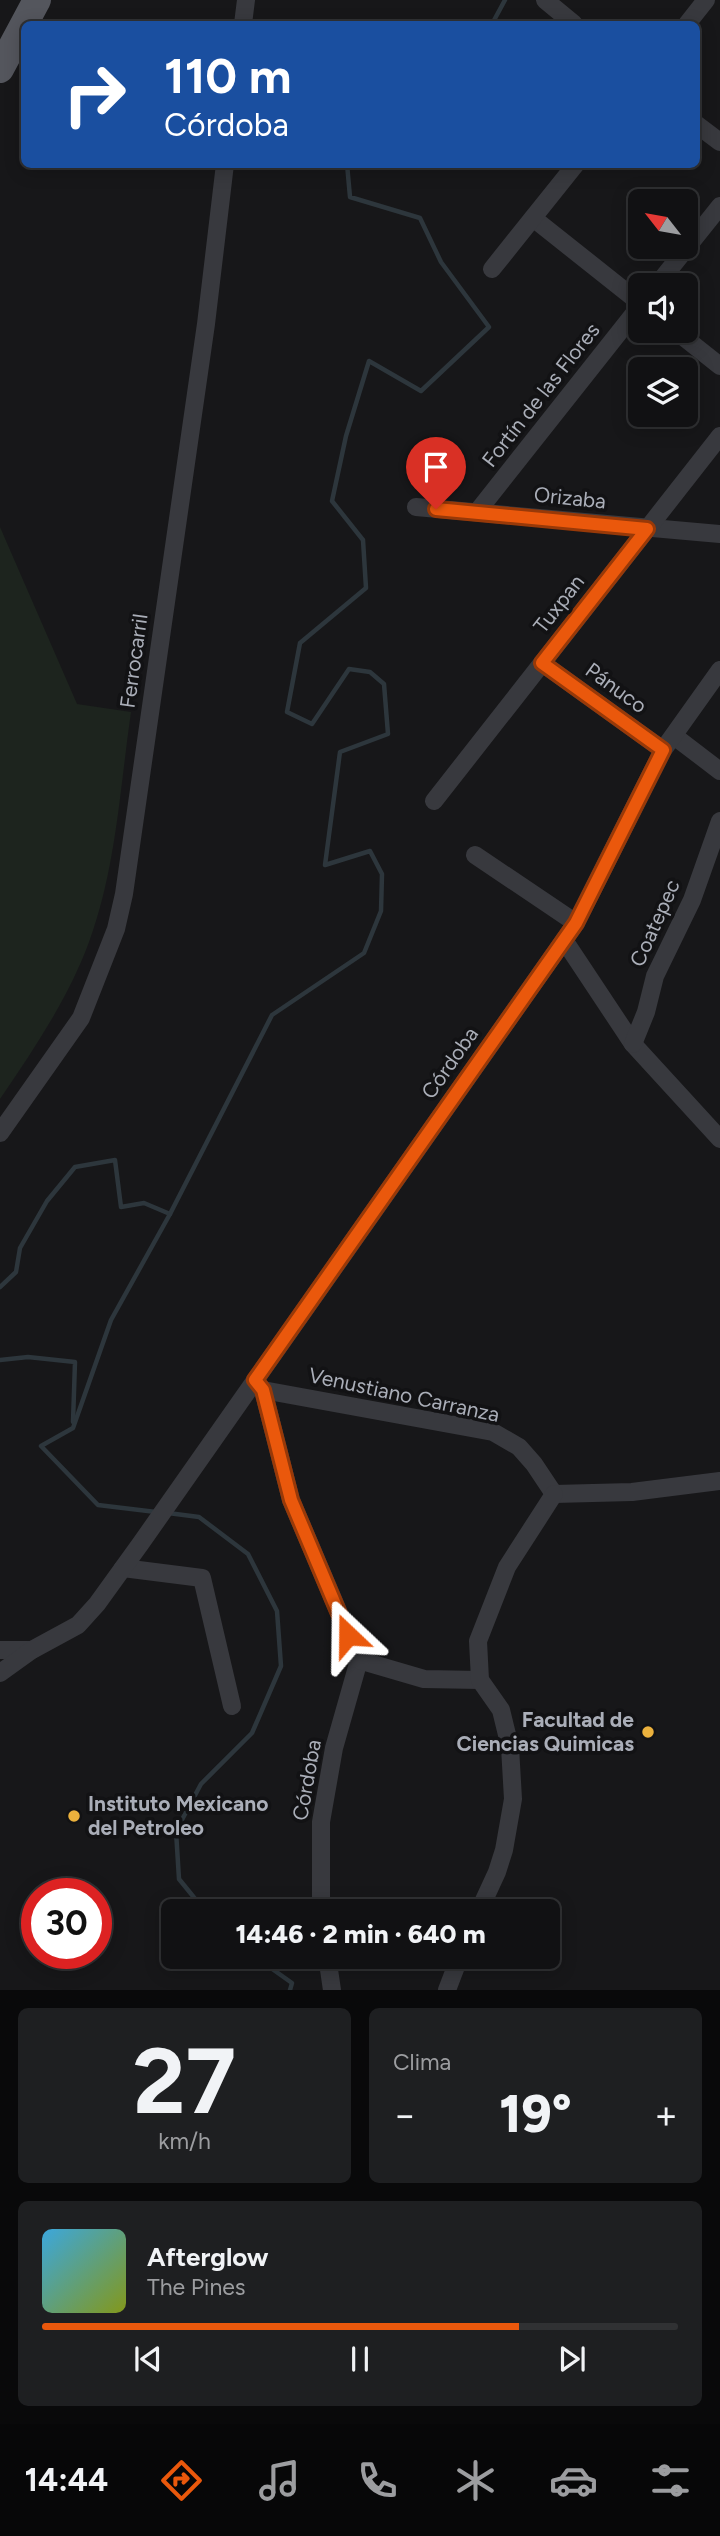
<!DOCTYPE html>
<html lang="es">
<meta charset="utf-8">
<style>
:root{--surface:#111113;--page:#1e1f21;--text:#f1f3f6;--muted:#9c9da0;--line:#303133;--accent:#ea580c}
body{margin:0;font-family:Figtree,sans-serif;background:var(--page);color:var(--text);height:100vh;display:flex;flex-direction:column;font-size:26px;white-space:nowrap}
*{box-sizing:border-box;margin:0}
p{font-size:23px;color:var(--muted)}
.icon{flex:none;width:38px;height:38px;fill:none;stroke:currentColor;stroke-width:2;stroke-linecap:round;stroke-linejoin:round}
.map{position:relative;height:1990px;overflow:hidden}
.details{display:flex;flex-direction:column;gap:18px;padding:18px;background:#09090a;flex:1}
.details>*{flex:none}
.hud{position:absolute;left:21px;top:21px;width:679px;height:147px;border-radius:10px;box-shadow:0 4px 18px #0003,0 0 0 2px var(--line);background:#1a4fa0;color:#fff;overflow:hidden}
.needle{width:46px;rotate:301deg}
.controls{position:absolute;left:628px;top:189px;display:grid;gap:14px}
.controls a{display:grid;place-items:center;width:70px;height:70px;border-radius:10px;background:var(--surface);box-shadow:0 4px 18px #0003,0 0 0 2px var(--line);font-size:35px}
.speed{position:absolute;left:21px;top:1878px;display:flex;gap:14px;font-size:35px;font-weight:700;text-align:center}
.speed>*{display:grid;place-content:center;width:91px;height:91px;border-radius:50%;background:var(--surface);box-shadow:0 4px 18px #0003,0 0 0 2px var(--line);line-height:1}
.speed .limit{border:10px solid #d22;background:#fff;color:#111}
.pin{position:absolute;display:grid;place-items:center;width:60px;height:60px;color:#fff;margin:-72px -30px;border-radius:50% 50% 50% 0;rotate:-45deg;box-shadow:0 0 7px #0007}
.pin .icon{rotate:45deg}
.me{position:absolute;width:77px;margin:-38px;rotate:337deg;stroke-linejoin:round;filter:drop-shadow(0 0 5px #0008)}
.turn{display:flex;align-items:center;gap:24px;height:147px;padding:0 28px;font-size:32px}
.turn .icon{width:91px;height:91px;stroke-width:2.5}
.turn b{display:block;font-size:49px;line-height:60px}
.big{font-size:52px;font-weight:800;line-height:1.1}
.details .tile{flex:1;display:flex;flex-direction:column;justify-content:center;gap:10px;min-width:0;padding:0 24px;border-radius:10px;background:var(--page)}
.details .dial{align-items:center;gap:0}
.dial b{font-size:91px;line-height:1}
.song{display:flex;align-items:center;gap:21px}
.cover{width:84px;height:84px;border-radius:10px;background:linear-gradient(135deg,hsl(200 70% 55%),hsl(70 70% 35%))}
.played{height:7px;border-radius:4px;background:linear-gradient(90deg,var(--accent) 75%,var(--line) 75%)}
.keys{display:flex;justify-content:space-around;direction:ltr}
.heat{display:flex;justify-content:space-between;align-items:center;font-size:38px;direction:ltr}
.details .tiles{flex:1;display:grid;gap:18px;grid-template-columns:1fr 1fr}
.tile:last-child{grid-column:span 2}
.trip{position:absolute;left:161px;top:1899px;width:399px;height:70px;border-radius:10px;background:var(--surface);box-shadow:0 4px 18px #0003,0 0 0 2px var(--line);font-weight:800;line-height:70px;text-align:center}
.menu{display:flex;height:112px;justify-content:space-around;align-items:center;background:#070708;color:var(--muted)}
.menu .icon{width:49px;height:49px}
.menu .active{color:var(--accent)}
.menu b{font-size:32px;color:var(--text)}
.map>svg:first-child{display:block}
.pitch{fill:#1d241e}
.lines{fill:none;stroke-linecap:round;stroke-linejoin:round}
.stream{stroke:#2d363c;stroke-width:4.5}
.street{stroke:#38393e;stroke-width:18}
.primary{stroke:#54565d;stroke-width:28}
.route-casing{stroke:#983908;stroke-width:18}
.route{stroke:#ea580c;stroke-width:12}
.poi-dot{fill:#ebb13d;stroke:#121214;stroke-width:2.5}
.labels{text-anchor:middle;stroke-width:7;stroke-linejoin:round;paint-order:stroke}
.street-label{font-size:21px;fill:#aaaeb8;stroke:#121214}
.poi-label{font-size:21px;font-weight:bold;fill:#aaaeb8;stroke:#121214;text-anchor:end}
</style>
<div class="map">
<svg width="720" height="1990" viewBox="0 0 720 1990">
<rect width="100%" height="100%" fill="#171719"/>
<!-- pitch -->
<path class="pitch" d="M0,527L77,704L131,712C120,788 116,869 89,942C68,999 34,1049 0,1099Z"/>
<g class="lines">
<!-- stream -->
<g class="stream">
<polyline points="492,24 505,0"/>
<polyline points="0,1287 16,1272 20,1248 47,1201 75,1167 115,1160 121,1207 144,1203 170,1214"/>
<polyline points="0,1360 28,1357 75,1362 73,1422"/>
<polyline points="156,1512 98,1505 41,1446 73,1428 111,1320 170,1214 272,1015 364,953 381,911 382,874 370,851 325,865 340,752 388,734 384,684 370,672 349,669 312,724 287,712 300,643 366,588 363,540 332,501 346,436 369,361 421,391 489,327 441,262 420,218 350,197 347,164"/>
<polyline points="168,1513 199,1517 248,1554 277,1611 281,1666 252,1733 201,1784 176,1831 179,1879 205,1911"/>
<polyline points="254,1956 292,1983 290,1990"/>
</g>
<!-- street -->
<g class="street">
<polyline points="545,0 574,24"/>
<polyline points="243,24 246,0"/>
<polyline points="687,24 706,0"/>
<polyline points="696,124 720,142"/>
<polyline points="533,218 640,303"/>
<polyline points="492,269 576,164"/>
<polyline points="657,285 720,206"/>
<polyline points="676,331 720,366"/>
<polyline points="416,507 720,534"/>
<polyline points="477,512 640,306"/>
<polyline points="542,663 663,750"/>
<polyline points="674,736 720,771"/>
<polyline points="434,801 720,436"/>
<polyline points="475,855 576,923"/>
<polyline points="564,940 633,1044 720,1139"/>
<polyline points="633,1044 646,1012 655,976 692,900 720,821"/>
<polyline points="0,1133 81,1018 116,929 124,894 206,324 225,164"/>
<polyline points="255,1380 263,1390 291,1500 359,1660 334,1748 321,1822 321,1911"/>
<polyline points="263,1390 493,1432 519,1447 534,1464 554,1494 632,1492 720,1481"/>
<polyline points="123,1568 202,1578 232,1706"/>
<polyline points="0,1650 32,1650"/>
<polyline points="359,1660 424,1679 480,1680"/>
<polyline points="0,1673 32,1650 78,1625 97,1604 141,1543 576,923 663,750 720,670"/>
<polyline points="479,1911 497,1872 504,1850 513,1799 510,1747 501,1710 480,1680 478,1641 507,1567 554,1494"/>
<polyline points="327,1956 332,1990"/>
<polyline points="447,1990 460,1956"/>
</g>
<!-- primary -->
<polyline class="primary" points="0,69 37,0"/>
</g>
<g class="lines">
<!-- route casing -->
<g class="route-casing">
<polyline id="route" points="348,1635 291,1500 263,1390 255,1380 576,923 663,750 542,663 647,529 436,509"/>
</g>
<!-- route -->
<use href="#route" class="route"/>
</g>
<!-- markers -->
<g class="poi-dot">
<circle cx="648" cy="1732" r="7"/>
<circle cx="74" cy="1816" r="7"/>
</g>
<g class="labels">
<!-- street labels -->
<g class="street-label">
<text transform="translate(541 395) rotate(-52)" y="7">Fortín de las Flores</text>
<text transform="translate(570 498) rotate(6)" y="7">Orizaba</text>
<text transform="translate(559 604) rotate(-52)" y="7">Tuxpan</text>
<text transform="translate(134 661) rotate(-82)" y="7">Ferrocarril</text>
<text transform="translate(616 688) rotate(36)" y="7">Pánuco</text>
<text transform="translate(655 923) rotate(-66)" y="7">Coatepec</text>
<text transform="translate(450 1063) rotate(-55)" y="7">Córdoba</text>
<text transform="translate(404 1395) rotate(12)" y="7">Venustiano Carranza</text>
<text transform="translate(307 1780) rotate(-80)" y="7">Córdoba</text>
</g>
<!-- poi labels -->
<g class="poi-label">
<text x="634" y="1727">Facultad de<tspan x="634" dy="24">Ciencias Quimicas</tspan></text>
<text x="88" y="1811" text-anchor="start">Instituto Mexicano<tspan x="88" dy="24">del Petroleo</tspan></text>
</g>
</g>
</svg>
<div class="controls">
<a><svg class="needle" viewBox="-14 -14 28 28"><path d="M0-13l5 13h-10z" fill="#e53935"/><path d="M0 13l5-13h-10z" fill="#9c9da0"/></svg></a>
<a><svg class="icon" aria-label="sound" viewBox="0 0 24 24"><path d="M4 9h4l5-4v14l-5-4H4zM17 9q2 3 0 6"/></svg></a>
<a><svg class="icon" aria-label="layers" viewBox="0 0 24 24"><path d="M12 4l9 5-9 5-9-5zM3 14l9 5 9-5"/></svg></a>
</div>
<div class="speed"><div class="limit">30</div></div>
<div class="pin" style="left:436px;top:509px;background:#d93025"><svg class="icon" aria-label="arrive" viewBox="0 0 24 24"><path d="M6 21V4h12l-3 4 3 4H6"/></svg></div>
<svg class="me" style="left:348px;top:1635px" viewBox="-20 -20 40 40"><path d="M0-17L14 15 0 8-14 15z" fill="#ea580c" stroke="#fff" stroke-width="4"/></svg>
<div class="trip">14:46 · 2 min · 640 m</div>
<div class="hud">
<div class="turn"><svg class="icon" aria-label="right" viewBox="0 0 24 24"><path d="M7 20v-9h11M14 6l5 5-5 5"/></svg><div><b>110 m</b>Córdoba</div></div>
</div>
</div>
<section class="details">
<div class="tiles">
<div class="tile dial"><b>27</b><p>km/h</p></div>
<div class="tile"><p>Clima</p>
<div class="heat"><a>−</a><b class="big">19°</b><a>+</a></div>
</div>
<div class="tile">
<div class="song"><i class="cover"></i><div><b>Afterglow</b><p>The Pines</p></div></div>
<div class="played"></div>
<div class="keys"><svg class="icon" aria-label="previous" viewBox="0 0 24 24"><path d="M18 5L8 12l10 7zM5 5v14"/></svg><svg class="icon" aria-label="pause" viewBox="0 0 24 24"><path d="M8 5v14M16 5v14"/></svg><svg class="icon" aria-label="next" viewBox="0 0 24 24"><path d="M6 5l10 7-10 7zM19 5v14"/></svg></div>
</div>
</div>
</section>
<nav class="menu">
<b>14:44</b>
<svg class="icon active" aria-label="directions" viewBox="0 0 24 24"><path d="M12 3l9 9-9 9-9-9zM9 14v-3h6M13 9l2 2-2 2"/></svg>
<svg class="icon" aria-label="music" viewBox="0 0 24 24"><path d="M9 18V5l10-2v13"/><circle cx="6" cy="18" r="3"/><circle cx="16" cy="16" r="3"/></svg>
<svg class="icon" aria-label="phone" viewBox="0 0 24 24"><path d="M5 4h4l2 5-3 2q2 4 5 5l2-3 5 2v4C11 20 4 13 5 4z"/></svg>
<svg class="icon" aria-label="climate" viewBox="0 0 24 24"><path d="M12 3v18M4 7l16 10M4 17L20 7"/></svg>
<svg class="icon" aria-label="car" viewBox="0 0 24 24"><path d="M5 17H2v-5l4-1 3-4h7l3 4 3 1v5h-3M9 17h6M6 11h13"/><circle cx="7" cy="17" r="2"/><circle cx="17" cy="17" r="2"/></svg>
<svg class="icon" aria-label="filters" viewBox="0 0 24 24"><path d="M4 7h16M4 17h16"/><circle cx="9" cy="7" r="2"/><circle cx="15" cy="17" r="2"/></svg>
</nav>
